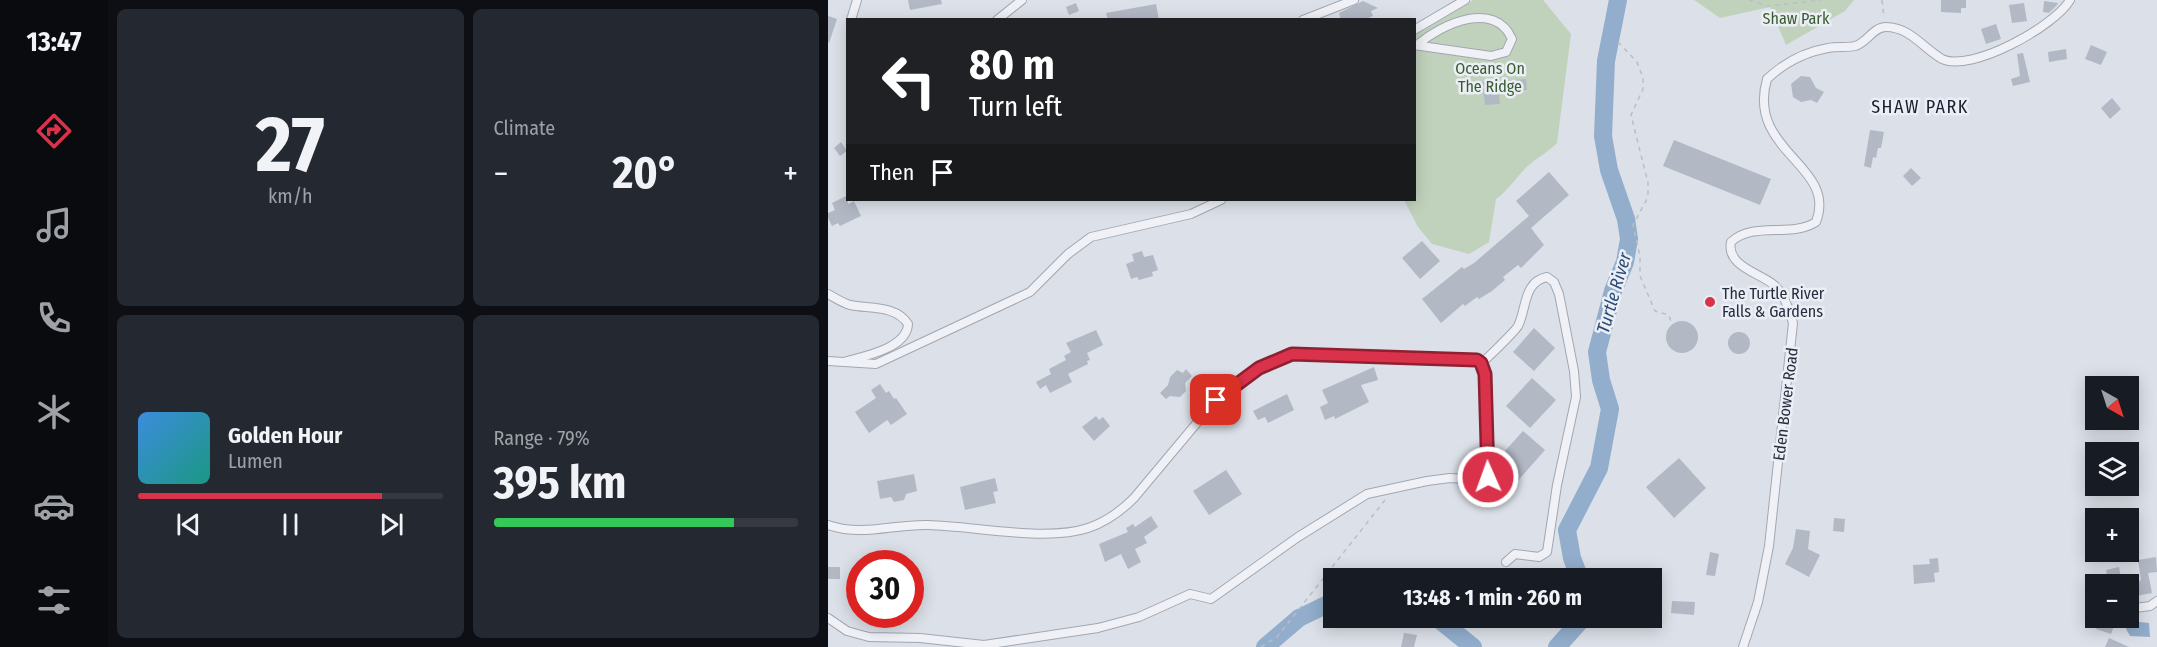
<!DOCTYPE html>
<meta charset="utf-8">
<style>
:root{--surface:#171b24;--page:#242831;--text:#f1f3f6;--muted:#9ea1a6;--line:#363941;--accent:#db324b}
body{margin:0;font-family:"Fira Sans Condensed",sans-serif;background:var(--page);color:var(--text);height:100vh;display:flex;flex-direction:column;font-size:22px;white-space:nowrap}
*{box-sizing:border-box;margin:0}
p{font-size:20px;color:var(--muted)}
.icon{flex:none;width:33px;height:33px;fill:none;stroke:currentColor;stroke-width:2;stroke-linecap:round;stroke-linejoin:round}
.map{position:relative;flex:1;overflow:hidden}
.side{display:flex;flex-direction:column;gap:9px;padding:9px;background:#0d0f14;width:720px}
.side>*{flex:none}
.banner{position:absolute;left:18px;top:18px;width:570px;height:183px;border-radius:0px;box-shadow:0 3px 15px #0003;background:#202124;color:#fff;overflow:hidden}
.needle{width:39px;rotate:141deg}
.tools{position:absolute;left:1257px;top:376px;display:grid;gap:12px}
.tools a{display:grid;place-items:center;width:54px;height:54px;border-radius:0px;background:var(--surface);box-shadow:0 3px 15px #0003;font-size:30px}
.speed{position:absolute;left:18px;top:550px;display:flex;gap:12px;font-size:30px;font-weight:700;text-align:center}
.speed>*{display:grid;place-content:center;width:78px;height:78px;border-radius:50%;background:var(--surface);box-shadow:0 3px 15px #0003;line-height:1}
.speed .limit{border:9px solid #d22;background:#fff;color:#111}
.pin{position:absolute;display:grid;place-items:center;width:51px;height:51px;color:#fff;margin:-26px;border-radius:12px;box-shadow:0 3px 9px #0006}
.me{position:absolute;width:66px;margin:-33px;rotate:358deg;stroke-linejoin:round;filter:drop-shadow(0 0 4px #0008)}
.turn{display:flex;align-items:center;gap:21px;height:126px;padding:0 24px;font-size:27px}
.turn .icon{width:78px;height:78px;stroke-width:2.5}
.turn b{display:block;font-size:42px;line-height:51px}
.then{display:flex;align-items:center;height:57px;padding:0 24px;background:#0003;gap:12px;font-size:22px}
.big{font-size:45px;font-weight:700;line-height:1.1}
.side .widget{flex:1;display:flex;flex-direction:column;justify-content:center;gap:9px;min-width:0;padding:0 21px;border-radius:9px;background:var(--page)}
.side .dial{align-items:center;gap:0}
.dial b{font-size:78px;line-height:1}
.song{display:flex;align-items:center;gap:18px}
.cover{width:72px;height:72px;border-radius:9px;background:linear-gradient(135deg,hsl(210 70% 55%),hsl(170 70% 35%))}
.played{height:6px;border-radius:3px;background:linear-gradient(90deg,var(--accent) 80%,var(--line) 80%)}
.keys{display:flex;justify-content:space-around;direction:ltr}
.heat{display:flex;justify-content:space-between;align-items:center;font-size:33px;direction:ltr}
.charge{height:9px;border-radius:4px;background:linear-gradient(90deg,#34c759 79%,var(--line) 0)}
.side .tiles{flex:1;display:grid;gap:9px;grid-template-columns:repeat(2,1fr)}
.trip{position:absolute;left:495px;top:568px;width:339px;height:60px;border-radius:0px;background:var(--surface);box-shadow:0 3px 15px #0003;font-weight:700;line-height:60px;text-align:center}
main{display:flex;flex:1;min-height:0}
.dock{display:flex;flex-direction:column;width:108px;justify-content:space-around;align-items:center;background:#090b0e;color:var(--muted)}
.dock .icon{width:42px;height:42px}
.dock .selected{color:var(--accent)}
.dock b{font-size:27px;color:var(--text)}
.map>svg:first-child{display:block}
.green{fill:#c1d2bc}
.water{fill:#92aecc}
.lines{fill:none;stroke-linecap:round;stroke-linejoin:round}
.river{stroke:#92aecc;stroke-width:18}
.building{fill:#b2b9c5}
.street-casing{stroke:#a1a7b2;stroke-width:10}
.path{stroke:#babec6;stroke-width:1.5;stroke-dasharray:4.5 4.5;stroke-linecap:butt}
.street{stroke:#eff1f6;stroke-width:8}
.route-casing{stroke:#8e2031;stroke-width:15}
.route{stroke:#db324b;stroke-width:10}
.poi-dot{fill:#db324b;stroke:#ebeff5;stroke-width:2}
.labels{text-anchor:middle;stroke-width:5;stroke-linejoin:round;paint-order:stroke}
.park-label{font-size:16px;fill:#385c30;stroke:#ebeff5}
.poi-label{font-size:16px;fill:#242e3f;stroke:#ebeff5;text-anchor:start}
.street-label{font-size:16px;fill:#242e3f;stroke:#ebeff5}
.neighbourhood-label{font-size:18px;letter-spacing:1.5px;fill:#171f2f;stroke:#ebeff5}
.water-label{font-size:18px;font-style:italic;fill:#2a4c77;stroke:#ebeff5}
</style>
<main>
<nav class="dock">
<b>13:47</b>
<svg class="icon selected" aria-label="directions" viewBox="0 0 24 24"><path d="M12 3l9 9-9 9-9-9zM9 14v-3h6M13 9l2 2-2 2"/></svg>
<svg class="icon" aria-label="music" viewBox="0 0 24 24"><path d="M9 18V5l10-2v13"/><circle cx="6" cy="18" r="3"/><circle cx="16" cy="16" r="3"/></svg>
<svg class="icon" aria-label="phone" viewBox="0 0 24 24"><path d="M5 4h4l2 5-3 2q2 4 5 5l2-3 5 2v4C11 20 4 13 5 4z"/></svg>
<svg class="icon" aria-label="climate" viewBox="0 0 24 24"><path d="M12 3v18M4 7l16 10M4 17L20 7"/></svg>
<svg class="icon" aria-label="car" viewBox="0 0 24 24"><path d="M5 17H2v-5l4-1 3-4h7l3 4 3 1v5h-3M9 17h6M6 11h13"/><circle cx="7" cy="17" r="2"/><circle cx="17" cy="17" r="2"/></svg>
<svg class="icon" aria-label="filters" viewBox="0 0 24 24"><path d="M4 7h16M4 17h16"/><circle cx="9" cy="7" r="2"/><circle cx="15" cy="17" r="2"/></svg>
</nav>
<section class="side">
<div class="tiles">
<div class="widget dial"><b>27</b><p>km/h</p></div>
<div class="widget"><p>Climate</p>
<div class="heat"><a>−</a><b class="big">20°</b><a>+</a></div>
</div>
<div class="widget">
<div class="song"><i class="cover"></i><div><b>Golden Hour</b><p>Lumen</p></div></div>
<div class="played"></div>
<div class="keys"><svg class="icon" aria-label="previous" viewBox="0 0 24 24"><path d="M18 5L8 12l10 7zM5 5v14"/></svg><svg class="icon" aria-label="pause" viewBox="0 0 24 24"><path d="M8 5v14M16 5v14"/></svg><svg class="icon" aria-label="next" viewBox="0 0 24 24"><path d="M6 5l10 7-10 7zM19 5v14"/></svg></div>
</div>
<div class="widget"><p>Range · 79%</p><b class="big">395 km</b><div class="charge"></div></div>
</div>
</section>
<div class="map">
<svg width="1329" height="647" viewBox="0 0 1329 647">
<rect width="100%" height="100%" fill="#dce0e8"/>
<!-- green -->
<g class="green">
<path d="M645,0H715L743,34L729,143C720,152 712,156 702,164C690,174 682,189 668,199L661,242L641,254L604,244L590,227L576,200H586L587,34Z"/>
<polygon points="866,0 1026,0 1017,11 958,45 942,7 892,18"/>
</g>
<!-- water -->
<polygon class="water" points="1301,621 1321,623 1322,637 1302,636 1298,629"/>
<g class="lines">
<!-- river -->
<g class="river">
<polyline points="752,579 744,558 739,530 771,468 782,409 773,380 769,352 785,291 797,262 801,239 798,219 781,170 775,136 778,61 790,0"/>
<polyline points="609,618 645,647"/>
<polyline points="437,647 471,618 506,601"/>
<polyline points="729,647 755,618"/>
</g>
</g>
<!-- building -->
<g class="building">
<polygon points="80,0 113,0 114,4 82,10"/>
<polygon points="1113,0 1138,0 1138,8 1133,8 1133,13 1113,12"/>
<polygon points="535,1 550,8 543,11 545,16 536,20 513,20 511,13"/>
<polygon points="1216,1 1230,3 1229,5 1221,13 1215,12"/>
<polygon points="248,3 251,11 241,15 238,7"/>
<polygon points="1196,3 1199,21 1184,23 1181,5"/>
<polygon points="328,4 331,20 280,20 278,13"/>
<polygon points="0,16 9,19 1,43 0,42"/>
<polygon points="1168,24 1173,39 1158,44 1153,29"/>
<polygon points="1263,45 1279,52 1273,65 1257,59"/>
<polygon points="1238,49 1239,59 1221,62 1220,52"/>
<polygon points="1195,53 1202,82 1185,86 1183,79 1192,76 1189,54"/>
<polygon points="973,76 982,77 988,88 996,92 989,103 983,100 973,102 965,97 963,84"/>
<polygon points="698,79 699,90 671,92 672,104 657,105 654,82"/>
<polygon points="1284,98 1293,109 1282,119 1273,108"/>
<polygon points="1042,130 1056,132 1053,148 1050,148 1048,158 1045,157 1043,168 1036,166"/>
<polygon points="846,140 943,179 932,205 835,166"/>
<polygon points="13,142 19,151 12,156 6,148"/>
<polygon points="1083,168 1093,178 1084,186 1075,176"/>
<polygon points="721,172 741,195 703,228 716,245 693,268 690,265 675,277 677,280 664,291 651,299 649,297 637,306 635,304 613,323 594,299 634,267 636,269 646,263 701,216 688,201"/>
<polygon points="20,195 20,204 26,201 33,216 12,226 10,223 4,226 0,218 0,213 7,210 4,203"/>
<polygon points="594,241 612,261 592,279 574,258"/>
<polygon points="314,251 316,257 325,255 330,270 324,272 325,276 311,280 309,277 303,279 298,264 306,261 304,254"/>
<circle cx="854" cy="337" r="16"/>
<polygon points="706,328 727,348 706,371 685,352"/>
<polygon points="268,330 275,345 259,353 262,360 259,361 260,364 240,374 244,382 222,393 218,385 212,389 208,382 223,374 221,369 238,360 236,356 243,352 238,343"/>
<circle cx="911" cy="343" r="11"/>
<polygon points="546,367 550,380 533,385 541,402 507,419 506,416 497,420 492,407 500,403 494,390"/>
<polygon points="358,369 364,376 357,383 358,391 352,397 342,396 338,399 332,393 340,385 342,377 349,370 355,373"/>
<polygon points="704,378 728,400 702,428 678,406"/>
<polygon points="52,384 58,393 61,391 66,399 68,398 79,414 63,425 59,420 41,433 27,412 48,398 43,390"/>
<polygon points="459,394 466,410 440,423 437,417 430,420 425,411"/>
<polygon points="268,416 271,420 275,417 282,426 266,441 254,427"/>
<polygon points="695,431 717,450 687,484 666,463"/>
<polygon points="851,458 878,488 846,518 818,487"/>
<polygon points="398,470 414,494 381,515 365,491"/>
<polygon points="86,474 89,491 78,494 76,500 66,502 63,497 52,499 49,481"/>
<polygon points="167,478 170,491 165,492 168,503 137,510 132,487"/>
<polygon points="323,516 330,527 316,537 319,543 307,549 313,562 300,569 293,554 277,562 271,544 300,532 298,528 305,524 307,527"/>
<polygon points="1006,518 1017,519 1016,532 1005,531"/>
<polygon points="968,529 982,531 980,549 992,555 981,577 957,564 965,548"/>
<polygon points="882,552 891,554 887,576 878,575"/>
<polygon points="1328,557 1329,572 1320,573 1324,593 1308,596 1309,600 1300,602 1300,576 1305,576 1306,584 1313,580 1310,560"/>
<polygon points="1110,558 1111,572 1106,573 1107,582 1086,584 1085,565 1102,564 1101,559"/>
<rect x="0" y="567" width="12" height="12"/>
<polygon points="1291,567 1294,583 1281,585 1278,570"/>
<polygon points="844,601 867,602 866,615 843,613"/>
<polygon points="1272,618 1289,618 1283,634 1268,629"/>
<polygon points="576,633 589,635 586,647 573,647"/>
<polygon points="1281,638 1301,647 1277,647"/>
</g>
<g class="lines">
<!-- street casing -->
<g class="street-casing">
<g id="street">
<polyline points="23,20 29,0"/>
<polyline points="169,20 194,0"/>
<polyline points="475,20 526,0"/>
<polyline points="586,30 637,0"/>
<path d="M586,45L663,56L678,52L684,39C667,0 615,23 589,45"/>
<path d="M0,294C7,298 15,303 22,305C41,309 68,305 80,324C79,348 37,356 19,361"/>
<polyline points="0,361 48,364 202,292 240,254 263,237 363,214 393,200"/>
<path d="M653,363C657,361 688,330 690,326C699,308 695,282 719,277L726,282L731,294L746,371L748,397L729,485L719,552L711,557L687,554L678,562"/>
<path d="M0,525C35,537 65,524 100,525C146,526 218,542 260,528C278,522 293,511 306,498L388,400L411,381L448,360L464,354H484L649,360L656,367L660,471L658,480L622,478L599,481L539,494L470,537L383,599L362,594L311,617L270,628L156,645L92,638L41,637L19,631L0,618"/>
<polyline points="1300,609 1322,606 1329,601"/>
<path d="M915,647L930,602L941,546L965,323C961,310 957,295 946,285C932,273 898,266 903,242C925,221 963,238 988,222C1010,165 918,152 939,79C956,63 977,52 1000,48C1009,46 1019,48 1027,46C1039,43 1045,27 1058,27C1082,27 1096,49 1114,59C1143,73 1227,26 1242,0"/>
</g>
</g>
<!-- path -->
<g class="path">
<polyline points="921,0 940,6 994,0"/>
<polyline points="1054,0 1056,18"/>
<polyline points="790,42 809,62 815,78 815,89 803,115 820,183 820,197 805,225 812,256 812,276 827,311 841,315 843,322"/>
<polyline points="433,647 449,637 557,500"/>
</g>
<!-- street -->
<use href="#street" class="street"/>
</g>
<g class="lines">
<!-- route casing -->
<g class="route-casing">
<polyline id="route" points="388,400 431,368 464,354 649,360 653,363 657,374 660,477"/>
</g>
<!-- route -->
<use href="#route" class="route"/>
</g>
<!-- markers -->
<circle class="poi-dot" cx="882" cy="302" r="6"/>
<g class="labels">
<!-- park labels -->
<g class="park-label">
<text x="968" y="24">Shaw Park</text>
<text x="662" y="74">Oceans On<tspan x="662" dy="18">The Ridge</tspan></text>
</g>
<!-- poi labels -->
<g class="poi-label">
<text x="894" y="299">The Turtle River<tspan x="894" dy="18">Falls &amp; Gardens</tspan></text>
</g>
<!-- street labels -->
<g class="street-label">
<text transform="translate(957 404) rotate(-83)" y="6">Eden Bower Road</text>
</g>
<!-- neighbourhood labels -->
<g class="neighbourhood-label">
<text x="1092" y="113">SHAW PARK</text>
</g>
<!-- water labels -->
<g class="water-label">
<text transform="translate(786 293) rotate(-74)" y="6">Turtle River</text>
</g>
</g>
</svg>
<div class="tools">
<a><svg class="needle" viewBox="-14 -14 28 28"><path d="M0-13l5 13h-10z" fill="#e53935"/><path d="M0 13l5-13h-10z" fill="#9ea1a6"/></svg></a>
<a><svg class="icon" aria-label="layers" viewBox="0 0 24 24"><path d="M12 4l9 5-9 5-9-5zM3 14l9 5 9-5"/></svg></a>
<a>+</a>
<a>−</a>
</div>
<div class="speed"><div class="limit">30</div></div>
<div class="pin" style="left:388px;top:400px;background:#d93025"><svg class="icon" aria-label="arrive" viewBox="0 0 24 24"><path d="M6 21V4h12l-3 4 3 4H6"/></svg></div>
<svg class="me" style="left:660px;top:477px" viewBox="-20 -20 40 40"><circle r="17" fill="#db324b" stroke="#fff" stroke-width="3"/><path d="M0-11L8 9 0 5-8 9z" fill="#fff"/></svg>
<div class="trip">13:48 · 1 min · 260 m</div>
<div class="banner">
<div class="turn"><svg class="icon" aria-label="left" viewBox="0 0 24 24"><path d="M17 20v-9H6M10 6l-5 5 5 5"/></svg><div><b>80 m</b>Turn left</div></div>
<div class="then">Then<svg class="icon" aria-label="arrive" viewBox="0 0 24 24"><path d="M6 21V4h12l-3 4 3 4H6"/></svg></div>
</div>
</div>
</main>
